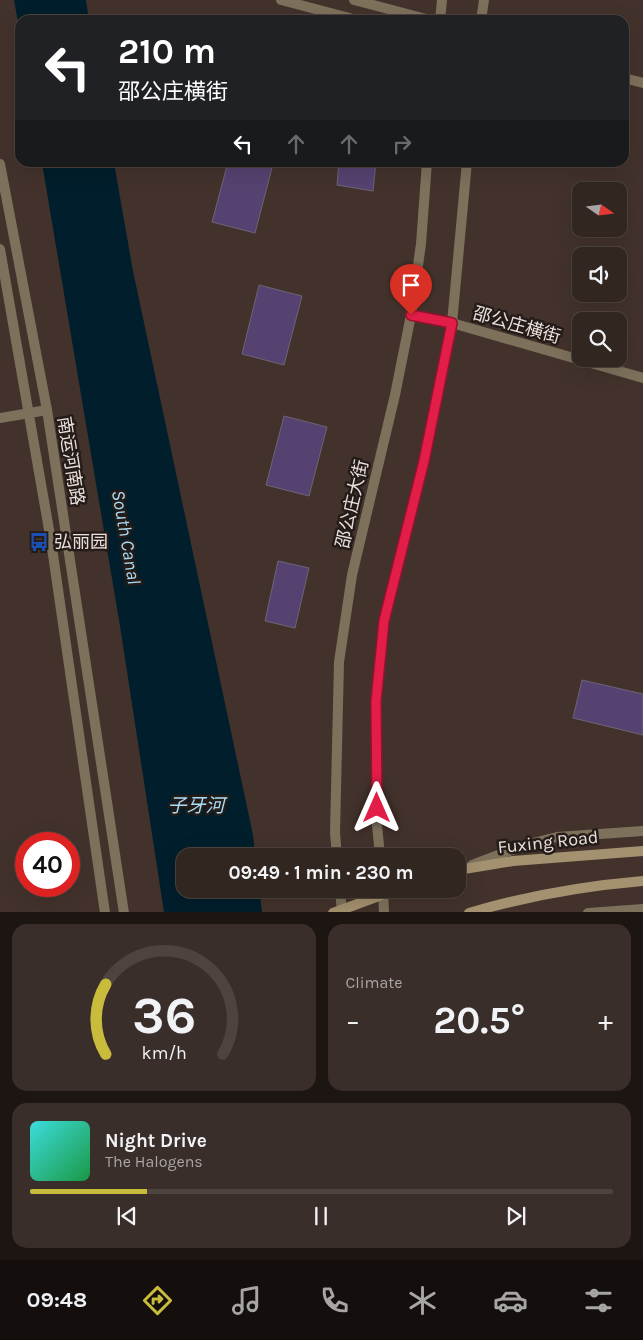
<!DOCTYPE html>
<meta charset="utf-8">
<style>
:root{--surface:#322621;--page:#3a2e2a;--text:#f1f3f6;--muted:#a8a5a5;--line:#4d433f;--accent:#c9bb3b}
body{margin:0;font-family:Karla,"Noto Sans SC",sans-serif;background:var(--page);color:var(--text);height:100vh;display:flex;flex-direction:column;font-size:19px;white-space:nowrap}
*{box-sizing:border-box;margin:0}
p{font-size:16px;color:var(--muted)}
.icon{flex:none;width:28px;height:28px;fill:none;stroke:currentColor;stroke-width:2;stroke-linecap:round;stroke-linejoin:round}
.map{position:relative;height:912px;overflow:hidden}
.drawer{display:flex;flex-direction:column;gap:12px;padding:12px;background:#1c1512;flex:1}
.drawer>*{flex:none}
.banner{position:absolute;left:15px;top:15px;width:614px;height:152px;border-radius:15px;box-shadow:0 5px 20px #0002,0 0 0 1px var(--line);background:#202124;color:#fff;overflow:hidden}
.needle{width:32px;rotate:104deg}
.buttons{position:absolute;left:572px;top:182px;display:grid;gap:10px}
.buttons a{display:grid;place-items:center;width:55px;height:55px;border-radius:10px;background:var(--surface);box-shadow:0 5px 20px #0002,0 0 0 1px var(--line);font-size:25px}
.speed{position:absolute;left:15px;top:832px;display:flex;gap:10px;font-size:25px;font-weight:700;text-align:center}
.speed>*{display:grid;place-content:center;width:65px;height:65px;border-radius:50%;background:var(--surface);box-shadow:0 5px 20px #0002,0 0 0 1px var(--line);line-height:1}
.speed .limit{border:8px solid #d22;background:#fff;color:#111}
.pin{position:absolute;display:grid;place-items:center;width:42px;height:42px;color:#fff;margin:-51px -21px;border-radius:50% 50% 50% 0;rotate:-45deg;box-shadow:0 0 5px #0007}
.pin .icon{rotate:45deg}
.me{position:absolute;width:55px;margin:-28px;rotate:0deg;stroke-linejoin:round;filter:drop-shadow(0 0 4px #0008)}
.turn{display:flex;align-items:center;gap:18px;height:105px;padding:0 20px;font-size:22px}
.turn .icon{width:65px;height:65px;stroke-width:2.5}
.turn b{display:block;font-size:35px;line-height:42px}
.lanes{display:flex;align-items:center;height:48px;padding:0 20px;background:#0003;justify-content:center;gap:25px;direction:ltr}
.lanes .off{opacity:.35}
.big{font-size:38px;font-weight:700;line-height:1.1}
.drawer .widget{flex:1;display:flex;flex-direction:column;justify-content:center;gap:8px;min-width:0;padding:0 18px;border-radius:15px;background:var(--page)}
.drawer .dial{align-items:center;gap:0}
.dial svg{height:130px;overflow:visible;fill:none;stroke:var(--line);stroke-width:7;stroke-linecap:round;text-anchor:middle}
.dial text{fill:var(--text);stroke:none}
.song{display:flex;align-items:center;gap:15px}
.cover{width:60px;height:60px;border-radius:8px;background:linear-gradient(135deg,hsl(180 70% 55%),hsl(140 70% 35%))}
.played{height:5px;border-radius:2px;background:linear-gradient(90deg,var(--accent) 20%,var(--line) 20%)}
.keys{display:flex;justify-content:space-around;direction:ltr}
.heat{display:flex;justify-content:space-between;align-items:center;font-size:28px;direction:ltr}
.drawer .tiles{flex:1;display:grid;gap:12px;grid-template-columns:1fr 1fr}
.widget:last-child{grid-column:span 2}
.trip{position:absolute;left:176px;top:848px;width:290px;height:50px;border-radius:15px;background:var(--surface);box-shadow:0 5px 20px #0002,0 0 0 1px var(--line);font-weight:700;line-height:50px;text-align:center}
.dock{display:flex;height:80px;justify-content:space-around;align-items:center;background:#140f0d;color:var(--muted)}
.dock .icon{width:35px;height:35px}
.dock .current{color:var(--accent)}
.dock b{font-size:22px;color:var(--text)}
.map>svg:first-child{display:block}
.water{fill:#001e2c}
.building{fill:#564270;stroke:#6b6575}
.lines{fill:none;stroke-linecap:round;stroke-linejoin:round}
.minor{stroke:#7d715c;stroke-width:10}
.tertiary{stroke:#7d715c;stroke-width:10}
.secondary{stroke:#a4916f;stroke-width:10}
.route-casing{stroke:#92132f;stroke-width:12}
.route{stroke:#e11d48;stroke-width:9}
.labels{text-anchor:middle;stroke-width:5;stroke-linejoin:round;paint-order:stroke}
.street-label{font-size:18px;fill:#eadfdb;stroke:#241c19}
.poi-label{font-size:18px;fill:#eadfdb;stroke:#241c19;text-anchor:start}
.water-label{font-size:19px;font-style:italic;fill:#a8dcf6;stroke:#241c19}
</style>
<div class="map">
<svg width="643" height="913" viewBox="0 0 643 913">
<rect width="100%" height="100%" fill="#43322c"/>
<!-- water -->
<g class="water">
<polygon points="14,0 86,0 89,20 20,20 20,33"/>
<polygon points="42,163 114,163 133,271 253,835 255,856 185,856 185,889 259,889 262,912 164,912 120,626"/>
</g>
<!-- building -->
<g class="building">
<polygon points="228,162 267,162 273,164 255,233 212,222"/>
<polygon points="339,162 376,162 373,191 337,185"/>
<polygon points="259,285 302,296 284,365 242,354"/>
<polygon points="284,416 327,427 309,496 266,485"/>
<polygon points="278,561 309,568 295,628 265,621"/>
<polygon points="582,680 643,694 643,735 573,718"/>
</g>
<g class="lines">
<!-- minor -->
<g class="minor">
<polyline points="411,315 452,323 643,378"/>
<polyline points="472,865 525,845 557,837 643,831"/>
<polyline points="588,913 643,909"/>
</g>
<!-- tertiary -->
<g class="tertiary">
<polyline points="281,0 357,20"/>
<polyline points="354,0 430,20"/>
<polyline points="440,20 442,0"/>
<polyline points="481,20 484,0"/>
<polyline points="624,78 643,83"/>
<polyline points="0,164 47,410 124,913"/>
<polyline points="0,249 51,541 105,913"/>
<polyline points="0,418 47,410"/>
<polyline points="337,856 335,833 339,662 352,575 395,395 411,315 421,244 427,162"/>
<polyline points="380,856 377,825 376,701 384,621 424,461 446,356 452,323 467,162"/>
<polyline points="340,889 342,913"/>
<polyline points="383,889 384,913"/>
</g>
<!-- secondary -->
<g class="secondary">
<polyline points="458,870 513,861 643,851"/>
<polyline points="333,913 398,889"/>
<path d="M469,913C526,896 584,886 643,881"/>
</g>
</g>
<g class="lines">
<!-- route casing -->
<g class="route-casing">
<polyline id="route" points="377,808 376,701 384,621 424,461 452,323 411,315"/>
</g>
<!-- route -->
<use href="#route" class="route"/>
</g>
<!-- icons -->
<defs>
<g id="bus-bare" transform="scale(1.5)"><path d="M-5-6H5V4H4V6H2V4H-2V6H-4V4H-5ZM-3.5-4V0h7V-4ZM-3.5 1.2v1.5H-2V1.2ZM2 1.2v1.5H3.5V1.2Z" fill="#1a4fb4" stroke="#241c19" stroke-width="2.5" paint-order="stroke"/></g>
</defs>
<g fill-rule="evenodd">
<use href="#bus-bare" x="39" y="542"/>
</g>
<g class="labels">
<!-- street labels -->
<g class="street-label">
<text transform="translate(517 325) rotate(16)" y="6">邵公庄横街</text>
<text transform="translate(71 461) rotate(81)" y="6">南运河南路</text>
<text transform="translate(352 504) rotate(-77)" y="6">邵公庄大街</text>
<text transform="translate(548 842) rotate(-6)" y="6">Fuxing Road</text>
</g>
<!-- poi labels -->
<g class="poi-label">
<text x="54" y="548">弘丽园</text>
</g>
<!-- water labels -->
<g class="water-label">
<text transform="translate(127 537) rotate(80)" y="7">South Canal</text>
<text x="196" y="812">子牙河</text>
</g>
</g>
</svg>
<div class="buttons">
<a><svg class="needle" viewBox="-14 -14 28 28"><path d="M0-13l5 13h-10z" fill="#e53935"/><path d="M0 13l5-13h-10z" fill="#a8a5a5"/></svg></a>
<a><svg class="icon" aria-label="sound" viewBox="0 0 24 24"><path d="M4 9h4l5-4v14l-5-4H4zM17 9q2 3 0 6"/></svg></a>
<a><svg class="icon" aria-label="search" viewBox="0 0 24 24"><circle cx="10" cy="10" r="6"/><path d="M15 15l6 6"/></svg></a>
</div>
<div class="speed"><div class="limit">40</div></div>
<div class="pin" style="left:411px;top:315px;background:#d93025"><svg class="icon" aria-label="arrive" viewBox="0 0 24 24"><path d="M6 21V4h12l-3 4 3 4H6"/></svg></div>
<svg class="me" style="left:377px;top:808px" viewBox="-20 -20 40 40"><path d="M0-17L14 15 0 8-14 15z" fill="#e11d48" stroke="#fff" stroke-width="4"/></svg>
<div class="trip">09:49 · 1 min · 230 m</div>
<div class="banner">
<div class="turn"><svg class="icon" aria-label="left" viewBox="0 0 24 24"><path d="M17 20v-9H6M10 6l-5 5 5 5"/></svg><div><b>210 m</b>邵公庄横街</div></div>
<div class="lanes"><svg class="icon" aria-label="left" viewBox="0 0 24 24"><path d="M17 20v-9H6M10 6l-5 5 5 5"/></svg><svg class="icon off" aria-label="ahead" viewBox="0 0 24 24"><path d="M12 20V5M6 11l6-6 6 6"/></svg><svg class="icon off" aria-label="ahead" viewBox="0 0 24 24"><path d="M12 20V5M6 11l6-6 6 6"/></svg><svg class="icon off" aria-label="right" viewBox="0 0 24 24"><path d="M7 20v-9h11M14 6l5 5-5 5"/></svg></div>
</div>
</div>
<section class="drawer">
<div class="tiles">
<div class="widget dial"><svg viewBox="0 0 100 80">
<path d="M14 69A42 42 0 1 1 86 69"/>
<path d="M14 69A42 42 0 0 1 14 26" stroke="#c9bb3b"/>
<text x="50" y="56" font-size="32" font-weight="700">36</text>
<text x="50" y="72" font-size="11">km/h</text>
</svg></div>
<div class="widget"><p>Climate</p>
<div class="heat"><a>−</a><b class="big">20.5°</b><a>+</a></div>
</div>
<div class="widget">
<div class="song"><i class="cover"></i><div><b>Night Drive</b><p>The Halogens</p></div></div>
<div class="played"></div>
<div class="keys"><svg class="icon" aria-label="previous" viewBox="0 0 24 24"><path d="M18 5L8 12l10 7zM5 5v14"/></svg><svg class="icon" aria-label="pause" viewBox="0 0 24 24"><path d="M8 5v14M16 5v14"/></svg><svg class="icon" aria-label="next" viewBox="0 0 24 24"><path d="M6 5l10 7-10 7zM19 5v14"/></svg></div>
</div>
</div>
</section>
<nav class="dock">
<b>09:48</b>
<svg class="icon current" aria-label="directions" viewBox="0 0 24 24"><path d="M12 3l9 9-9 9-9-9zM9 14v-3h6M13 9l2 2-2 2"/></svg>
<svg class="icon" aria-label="music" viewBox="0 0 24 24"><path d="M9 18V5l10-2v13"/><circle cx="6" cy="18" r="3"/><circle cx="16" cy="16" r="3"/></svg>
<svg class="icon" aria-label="phone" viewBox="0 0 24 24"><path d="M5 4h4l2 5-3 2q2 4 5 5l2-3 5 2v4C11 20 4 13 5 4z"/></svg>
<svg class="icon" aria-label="climate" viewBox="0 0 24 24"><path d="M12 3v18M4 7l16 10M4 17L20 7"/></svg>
<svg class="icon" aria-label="car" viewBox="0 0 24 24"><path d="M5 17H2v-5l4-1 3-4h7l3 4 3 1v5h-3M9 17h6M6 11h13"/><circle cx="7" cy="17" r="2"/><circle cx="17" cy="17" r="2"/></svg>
<svg class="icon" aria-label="filters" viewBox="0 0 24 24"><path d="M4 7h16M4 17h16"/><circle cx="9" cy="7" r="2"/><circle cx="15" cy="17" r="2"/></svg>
</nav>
